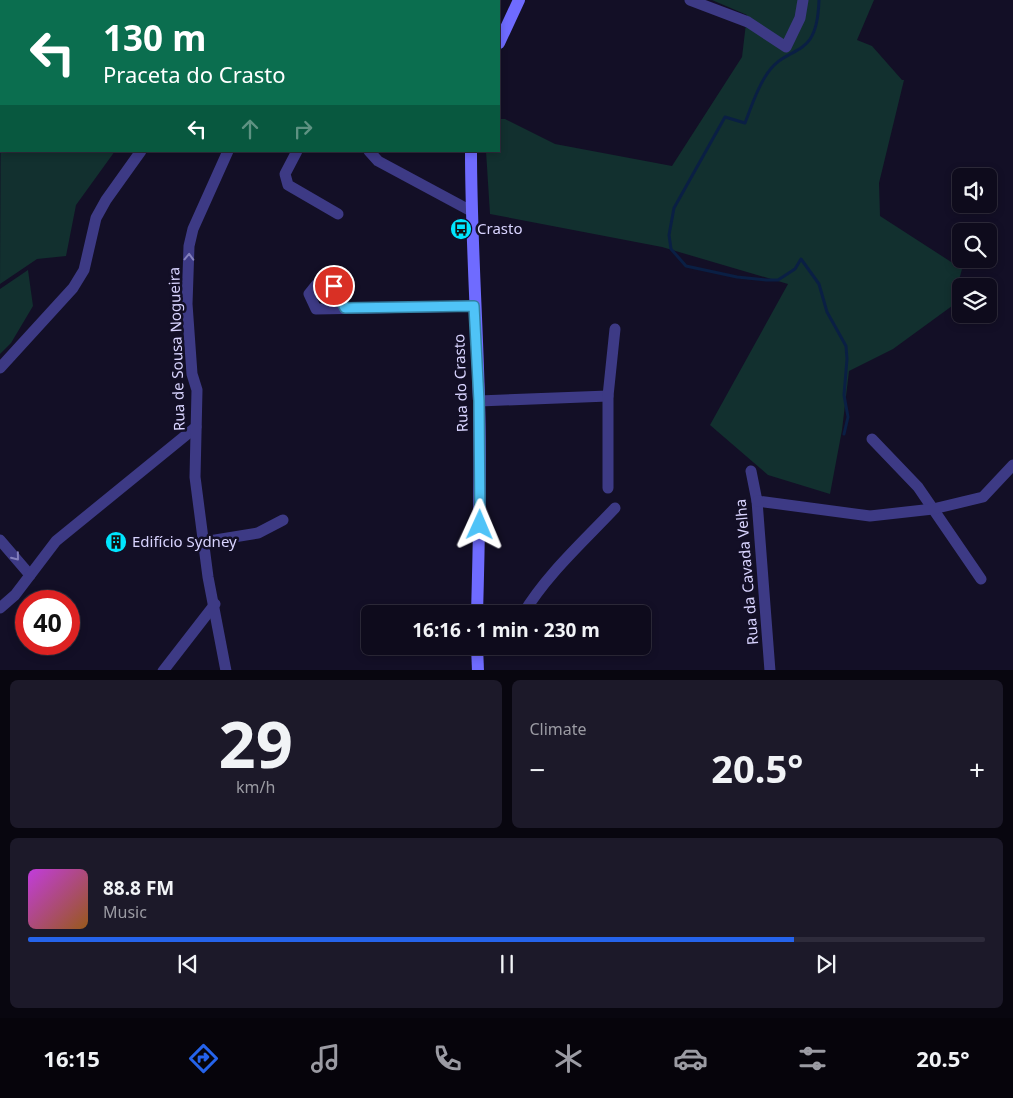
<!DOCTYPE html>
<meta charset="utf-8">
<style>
:root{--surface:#0e0b1c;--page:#1c1929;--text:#f1f3f6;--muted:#9b9ba3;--line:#2e2b3b;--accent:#2563eb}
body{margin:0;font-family:"Noto Sans",sans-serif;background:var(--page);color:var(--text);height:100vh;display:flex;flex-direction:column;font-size:19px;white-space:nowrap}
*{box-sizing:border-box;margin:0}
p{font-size:16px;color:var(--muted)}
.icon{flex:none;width:28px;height:28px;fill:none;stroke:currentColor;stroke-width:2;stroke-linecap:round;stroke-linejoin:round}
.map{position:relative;height:670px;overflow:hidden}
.details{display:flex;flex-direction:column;gap:10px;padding:10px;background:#08060f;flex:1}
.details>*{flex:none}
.banner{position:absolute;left:0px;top:0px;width:500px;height:152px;box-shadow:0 2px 8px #0003,0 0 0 1px var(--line);background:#0b6e4f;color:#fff;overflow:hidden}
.buttons{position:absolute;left:952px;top:168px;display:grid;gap:10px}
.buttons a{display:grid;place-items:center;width:45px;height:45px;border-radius:8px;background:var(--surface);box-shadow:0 2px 8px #0003,0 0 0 1px var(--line);font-size:25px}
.speed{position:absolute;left:15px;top:590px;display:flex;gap:10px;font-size:25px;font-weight:700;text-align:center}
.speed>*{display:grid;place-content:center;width:65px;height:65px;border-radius:50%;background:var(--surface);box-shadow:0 2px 8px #0003,0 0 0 1px var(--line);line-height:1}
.speed .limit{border:8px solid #d22;background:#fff;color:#111}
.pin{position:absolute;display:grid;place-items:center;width:42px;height:42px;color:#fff;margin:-21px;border:2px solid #fff;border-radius:50%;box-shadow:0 1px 5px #0007}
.me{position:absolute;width:55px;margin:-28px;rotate:1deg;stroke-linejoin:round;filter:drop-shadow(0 0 4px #0008)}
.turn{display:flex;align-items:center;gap:18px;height:105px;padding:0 20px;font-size:22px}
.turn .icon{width:65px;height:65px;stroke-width:2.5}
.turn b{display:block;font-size:35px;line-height:42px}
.lanes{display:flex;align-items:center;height:48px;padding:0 20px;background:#0003;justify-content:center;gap:25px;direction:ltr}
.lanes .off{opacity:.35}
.big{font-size:38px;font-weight:700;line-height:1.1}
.details .widget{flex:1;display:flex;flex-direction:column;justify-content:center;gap:8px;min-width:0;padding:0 18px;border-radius:8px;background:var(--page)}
.details .dial{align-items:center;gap:0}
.dial b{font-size:65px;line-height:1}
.song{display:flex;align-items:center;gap:15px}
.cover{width:60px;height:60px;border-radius:8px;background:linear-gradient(135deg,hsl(290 70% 55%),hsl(30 70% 35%))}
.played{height:5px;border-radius:2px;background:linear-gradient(90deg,var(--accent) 80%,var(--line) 80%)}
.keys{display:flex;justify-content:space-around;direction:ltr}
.heat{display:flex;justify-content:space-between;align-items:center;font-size:28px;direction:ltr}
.details .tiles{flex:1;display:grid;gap:10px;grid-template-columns:1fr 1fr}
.widget:last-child{grid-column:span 2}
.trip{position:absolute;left:361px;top:605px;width:290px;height:50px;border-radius:8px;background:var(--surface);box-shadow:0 2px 8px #0003,0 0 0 1px var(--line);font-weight:700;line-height:50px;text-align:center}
.dock{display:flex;height:80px;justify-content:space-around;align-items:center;background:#06040b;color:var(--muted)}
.dock .icon{width:35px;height:35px}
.dock .active{color:var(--accent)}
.dock b{font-size:22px;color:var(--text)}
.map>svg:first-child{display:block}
.green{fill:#12302f}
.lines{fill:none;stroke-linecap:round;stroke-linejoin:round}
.stream{stroke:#0a1f44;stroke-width:3}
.street{stroke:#3d3a85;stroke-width:11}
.secondary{stroke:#6f6bff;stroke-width:12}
.oneway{stroke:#837fbc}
.route-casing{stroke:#337fa1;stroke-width:12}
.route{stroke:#4fc3f7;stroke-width:9}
.labels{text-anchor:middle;stroke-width:5;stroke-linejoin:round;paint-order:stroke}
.poi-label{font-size:15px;fill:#d9d4ff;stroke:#130f26;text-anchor:start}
.street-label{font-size:15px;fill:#d9d4ff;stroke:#130f26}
</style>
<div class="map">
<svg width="1013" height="671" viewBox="0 0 1013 671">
<rect width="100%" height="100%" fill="#130f26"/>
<!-- green -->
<g class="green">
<polygon points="712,0 874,0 857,40 872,46 902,80 904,80 879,183 880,216 962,269 952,306 893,349 849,371 842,430 830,494 768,475 710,425 788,284 662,247 490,214 486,151 499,151 499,119 505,119 555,144 672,166 742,57 747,15"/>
<polygon points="1,53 1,151 115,151 76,205 66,256 37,259 0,284"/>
<polygon points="28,270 33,306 11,343 0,354 0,289"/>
</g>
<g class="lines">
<!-- stream -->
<path class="stream" d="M819,0C817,65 787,40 765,77C756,91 751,108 745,123L725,117L674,208L669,235L671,249L686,266L737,277L766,280H778L795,269L801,259L819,284L827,312L846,346L847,359L844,395L848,417L844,434"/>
<!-- street -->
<g class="street">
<polyline points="77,0 79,1"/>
<polyline points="690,0 748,22 786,47 800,18 803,0"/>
<polyline points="278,1 278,0"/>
<polyline points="389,1 389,0"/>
<polyline points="297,151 285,174 288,185 338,214"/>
<polyline points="369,151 378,161 471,211"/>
<polyline points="345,308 334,286 317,284 309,294 316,309 474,306"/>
<polyline points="0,368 73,288 84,270 96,218 106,200 141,151"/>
<polyline points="479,401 608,396"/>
<polyline points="872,439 918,487 981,579"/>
<polyline points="751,471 757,501 770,671"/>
<polyline points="608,488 608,396 615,329"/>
<polyline points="757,501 870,516 933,509 983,497 1013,465"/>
<polyline points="0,540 30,575"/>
<polyline points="203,542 258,533 283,520"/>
<polyline points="0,608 15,595 56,541 196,427"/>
<path d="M523,614C547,574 583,542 615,508"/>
<polyline points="163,671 215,604"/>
<polyline points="226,671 208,577 195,477 197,390 192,374 187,304 189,246 193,229 228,151"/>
</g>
<!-- secondary -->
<g class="secondary">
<polyline points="499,43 519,0"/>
<path d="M471,151C471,235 477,318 479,401C481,472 479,543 477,614"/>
<polyline points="477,646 478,671"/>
</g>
</g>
<!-- one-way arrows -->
<defs><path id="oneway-chevron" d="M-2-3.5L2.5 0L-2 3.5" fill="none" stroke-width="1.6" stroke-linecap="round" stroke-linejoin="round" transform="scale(1.25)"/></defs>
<g class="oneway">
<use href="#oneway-chevron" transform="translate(189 257) rotate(-88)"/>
<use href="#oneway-chevron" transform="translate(16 557) rotate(51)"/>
</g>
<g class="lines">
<!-- route casing -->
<g class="route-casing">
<polyline id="route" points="334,286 345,308 474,306 479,401 480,525"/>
</g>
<!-- route -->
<use href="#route" class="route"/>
</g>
<!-- icons -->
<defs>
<g id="bus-disc" transform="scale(1.125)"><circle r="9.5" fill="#00e5ff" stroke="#130f26"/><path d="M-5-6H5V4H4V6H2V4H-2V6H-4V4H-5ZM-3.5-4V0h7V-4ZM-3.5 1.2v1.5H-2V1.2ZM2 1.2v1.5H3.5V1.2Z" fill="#111"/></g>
<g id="building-disc" transform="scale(1.125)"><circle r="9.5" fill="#00e5ff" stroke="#130f26"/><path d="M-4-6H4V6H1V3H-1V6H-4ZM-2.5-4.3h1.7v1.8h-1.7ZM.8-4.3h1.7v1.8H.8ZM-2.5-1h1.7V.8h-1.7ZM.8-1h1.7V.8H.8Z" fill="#111"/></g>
</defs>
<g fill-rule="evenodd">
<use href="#bus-disc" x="461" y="229"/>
<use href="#building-disc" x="116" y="542"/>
</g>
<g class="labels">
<!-- poi labels -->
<g class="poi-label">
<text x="477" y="234">Crasto</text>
<text x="132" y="547">Edifício Sydney</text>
</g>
<!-- street labels -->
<g class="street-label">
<text transform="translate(177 349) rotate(-92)" y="5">Rua de Sousa Nogueira</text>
<text transform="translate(461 383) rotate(-92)" y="5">Rua do Crasto</text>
<text transform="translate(747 572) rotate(-95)" y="5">Rua da Cavada Velha</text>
</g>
</g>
</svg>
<div class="buttons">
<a><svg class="icon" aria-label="sound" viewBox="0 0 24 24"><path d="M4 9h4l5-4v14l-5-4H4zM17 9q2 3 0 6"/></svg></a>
<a><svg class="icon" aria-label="search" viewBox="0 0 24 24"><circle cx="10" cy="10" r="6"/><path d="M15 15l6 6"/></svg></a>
<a><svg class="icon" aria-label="layers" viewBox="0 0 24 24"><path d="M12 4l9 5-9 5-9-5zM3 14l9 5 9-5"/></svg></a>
</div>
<div class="speed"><div class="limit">40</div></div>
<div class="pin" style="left:334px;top:286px;background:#d93025"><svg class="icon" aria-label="arrive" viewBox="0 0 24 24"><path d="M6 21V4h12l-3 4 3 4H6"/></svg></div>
<svg class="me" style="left:480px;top:525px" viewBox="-20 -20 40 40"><path d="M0-17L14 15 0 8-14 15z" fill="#4fc3f7" stroke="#fff" stroke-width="4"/></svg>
<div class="trip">16:16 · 1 min · 230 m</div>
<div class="banner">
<div class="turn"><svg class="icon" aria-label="left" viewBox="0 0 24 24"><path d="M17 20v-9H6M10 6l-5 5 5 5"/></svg><div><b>130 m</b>Praceta do Crasto</div></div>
<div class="lanes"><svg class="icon" aria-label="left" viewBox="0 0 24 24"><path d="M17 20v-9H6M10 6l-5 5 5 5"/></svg><svg class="icon off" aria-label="ahead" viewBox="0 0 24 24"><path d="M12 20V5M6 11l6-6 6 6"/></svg><svg class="icon off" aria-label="right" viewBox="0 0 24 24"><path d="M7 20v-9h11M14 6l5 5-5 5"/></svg></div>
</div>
</div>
<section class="details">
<div class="tiles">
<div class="widget dial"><b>29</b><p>km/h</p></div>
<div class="widget"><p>Climate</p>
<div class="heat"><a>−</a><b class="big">20.5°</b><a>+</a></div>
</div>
<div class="widget">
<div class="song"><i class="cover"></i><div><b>88.8 FM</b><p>Music</p></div></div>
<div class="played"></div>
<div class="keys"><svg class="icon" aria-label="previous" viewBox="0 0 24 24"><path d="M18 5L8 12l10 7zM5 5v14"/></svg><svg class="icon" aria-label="pause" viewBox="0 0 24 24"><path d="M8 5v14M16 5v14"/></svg><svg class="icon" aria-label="next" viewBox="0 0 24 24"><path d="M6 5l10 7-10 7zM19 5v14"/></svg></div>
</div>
</div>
</section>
<nav class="dock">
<b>16:15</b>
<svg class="icon active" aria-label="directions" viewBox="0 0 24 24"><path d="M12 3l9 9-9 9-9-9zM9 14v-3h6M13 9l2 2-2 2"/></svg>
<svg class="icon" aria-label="music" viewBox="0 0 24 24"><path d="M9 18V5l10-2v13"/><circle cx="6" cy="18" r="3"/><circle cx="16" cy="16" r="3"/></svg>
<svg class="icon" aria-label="phone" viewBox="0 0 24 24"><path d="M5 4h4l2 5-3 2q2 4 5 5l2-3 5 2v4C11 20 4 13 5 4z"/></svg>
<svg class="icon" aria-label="climate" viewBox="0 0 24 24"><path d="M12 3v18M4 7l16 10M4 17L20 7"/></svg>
<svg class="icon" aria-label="car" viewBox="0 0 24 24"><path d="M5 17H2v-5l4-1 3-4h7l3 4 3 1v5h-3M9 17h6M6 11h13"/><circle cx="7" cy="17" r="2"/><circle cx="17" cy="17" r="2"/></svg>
<svg class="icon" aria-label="filters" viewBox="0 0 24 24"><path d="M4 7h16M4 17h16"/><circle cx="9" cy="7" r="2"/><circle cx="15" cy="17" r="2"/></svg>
<b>20.5°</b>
</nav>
